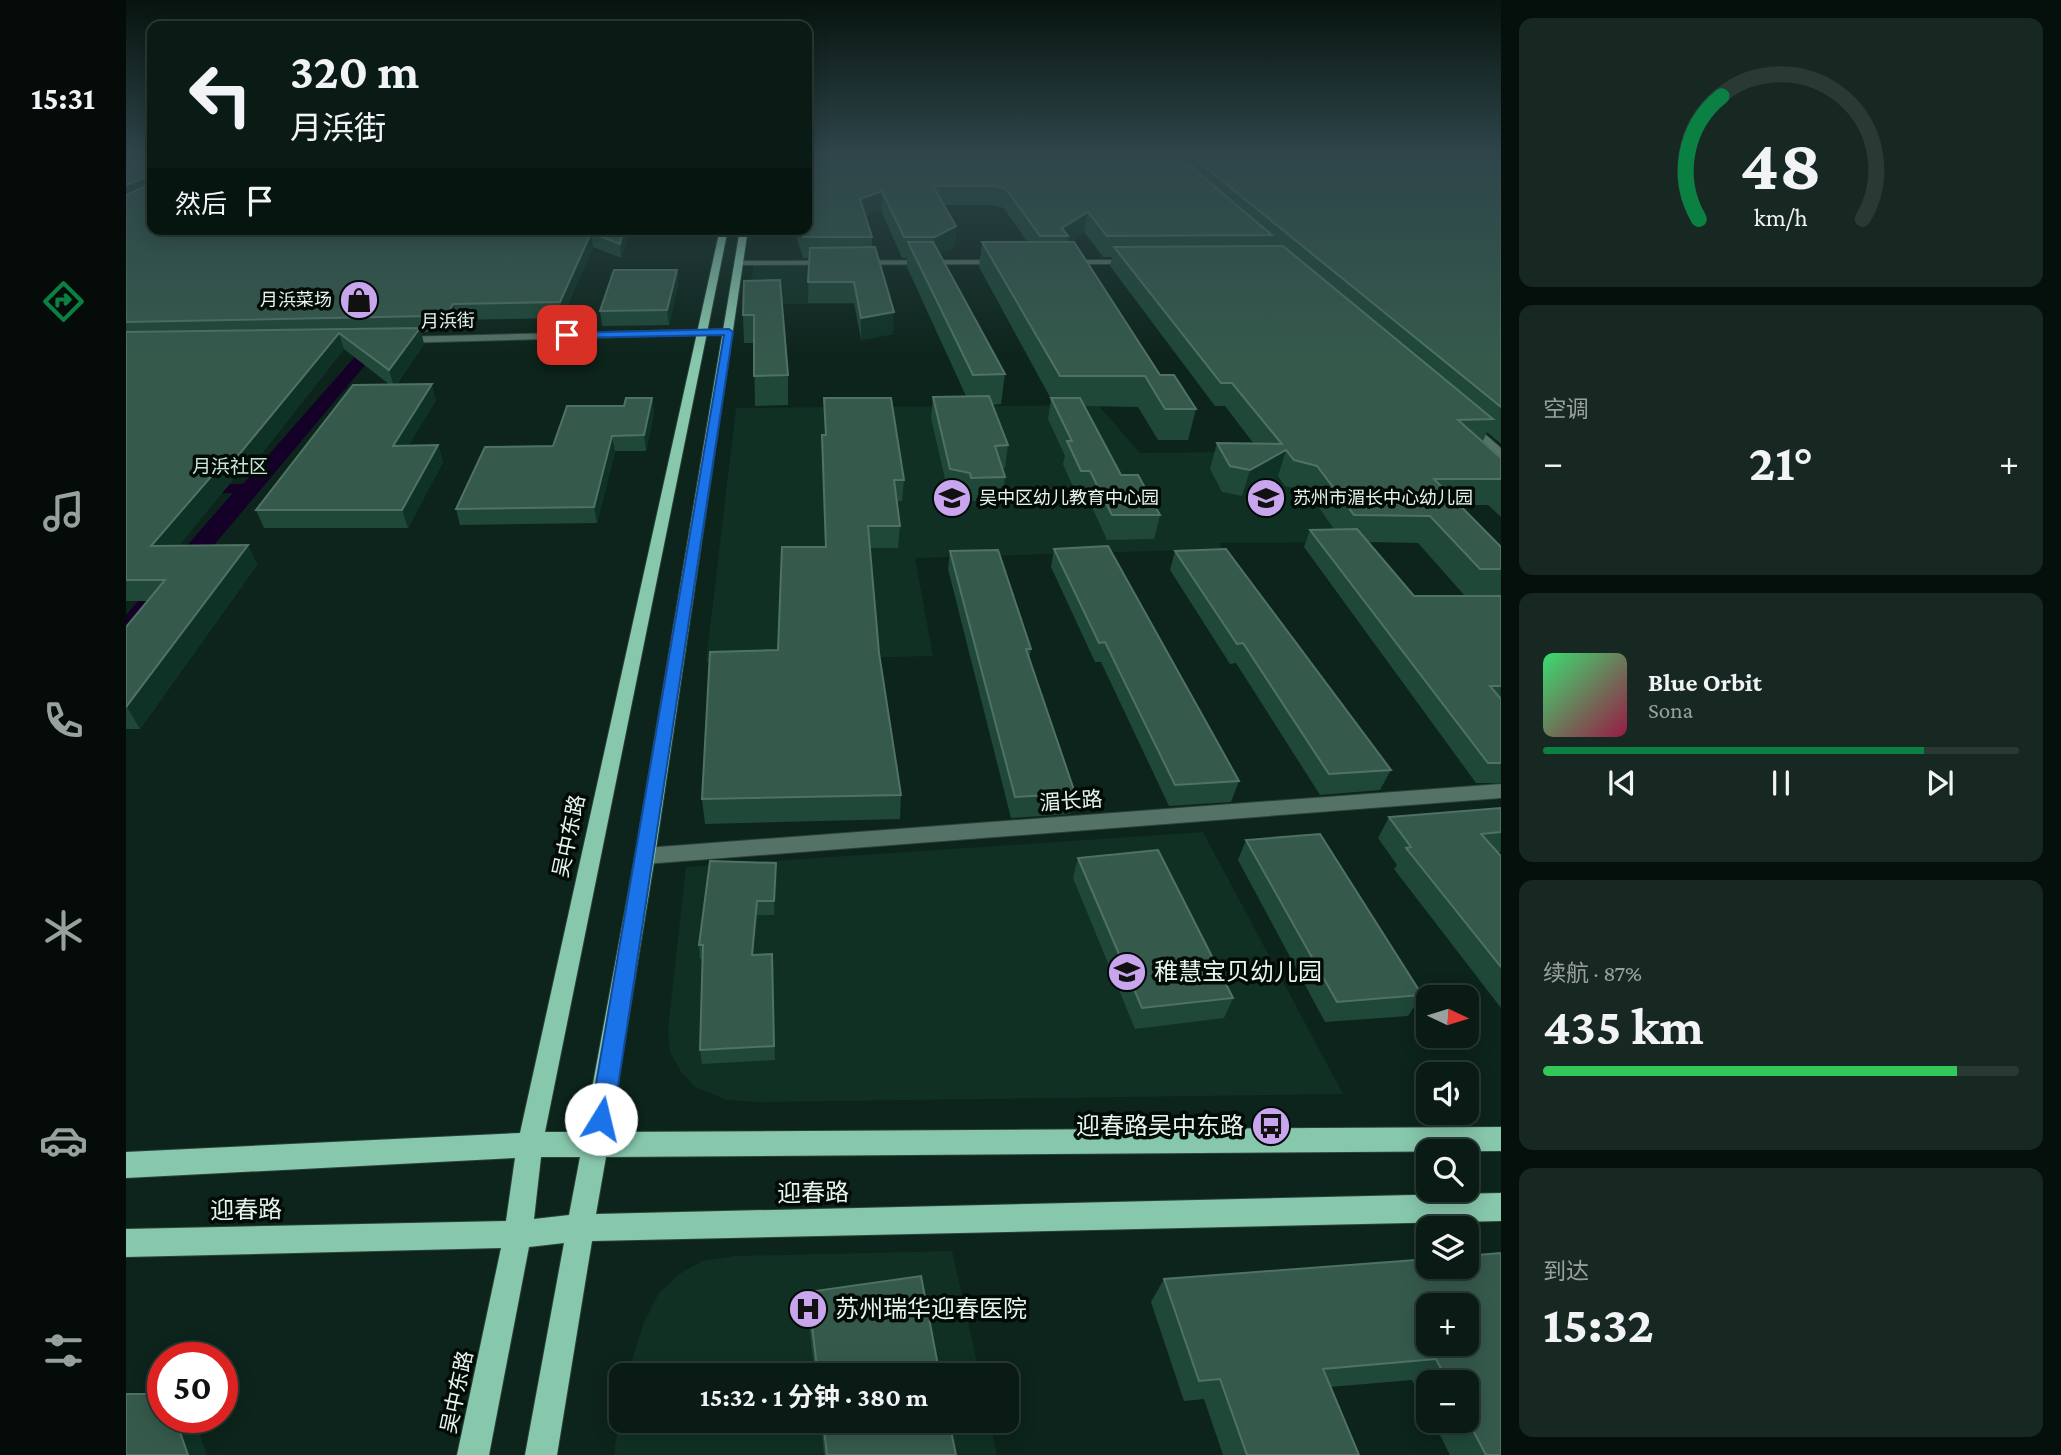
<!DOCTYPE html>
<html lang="zh">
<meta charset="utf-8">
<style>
:root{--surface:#091b14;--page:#172822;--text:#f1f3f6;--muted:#99a1a0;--line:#293934;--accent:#0b8043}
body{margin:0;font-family:"Crimson Pro","Noto Sans SC",serif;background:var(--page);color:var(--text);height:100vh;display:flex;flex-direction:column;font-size:26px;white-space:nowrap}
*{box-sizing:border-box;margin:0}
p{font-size:23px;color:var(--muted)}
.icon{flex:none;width:38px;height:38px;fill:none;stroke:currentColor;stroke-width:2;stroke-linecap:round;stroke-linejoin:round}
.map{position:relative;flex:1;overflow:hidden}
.sheet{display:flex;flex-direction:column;gap:18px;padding:18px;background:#050f0b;width:560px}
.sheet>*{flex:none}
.hud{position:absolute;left:21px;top:21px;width:665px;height:214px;border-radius:14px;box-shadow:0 4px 18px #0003,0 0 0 2px var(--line);background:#091b14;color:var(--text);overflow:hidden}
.needle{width:46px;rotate:94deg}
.fabs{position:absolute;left:1290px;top:985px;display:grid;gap:14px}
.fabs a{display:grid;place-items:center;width:63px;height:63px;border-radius:14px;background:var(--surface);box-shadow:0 4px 18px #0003,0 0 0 2px var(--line);font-size:35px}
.speed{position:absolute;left:21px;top:1342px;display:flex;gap:14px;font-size:35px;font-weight:700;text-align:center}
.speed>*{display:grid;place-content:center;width:91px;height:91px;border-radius:50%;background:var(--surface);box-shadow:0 4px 18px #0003,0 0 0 2px var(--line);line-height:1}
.speed .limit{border:10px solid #d22;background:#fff;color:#111}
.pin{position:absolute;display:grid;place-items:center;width:60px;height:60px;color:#fff;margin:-30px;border-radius:14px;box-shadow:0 4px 10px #0006}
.me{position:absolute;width:77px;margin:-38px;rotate:9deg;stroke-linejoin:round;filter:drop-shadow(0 0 5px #0008)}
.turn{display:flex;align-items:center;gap:24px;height:147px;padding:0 28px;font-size:32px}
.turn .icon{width:91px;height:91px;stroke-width:2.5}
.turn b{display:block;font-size:49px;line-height:60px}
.then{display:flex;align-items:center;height:66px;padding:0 28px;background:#0003;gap:14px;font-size:26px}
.big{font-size:52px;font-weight:700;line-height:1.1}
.sheet .tile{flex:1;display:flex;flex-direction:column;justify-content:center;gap:10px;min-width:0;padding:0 24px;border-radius:14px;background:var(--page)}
.sheet .dial{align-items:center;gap:0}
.dial svg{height:182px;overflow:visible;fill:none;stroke:var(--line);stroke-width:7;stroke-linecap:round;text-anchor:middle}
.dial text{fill:var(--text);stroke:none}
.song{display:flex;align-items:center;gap:21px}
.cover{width:84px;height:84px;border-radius:10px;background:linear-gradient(135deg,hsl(140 70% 55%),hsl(340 70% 35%))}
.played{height:7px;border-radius:4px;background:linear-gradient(90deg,var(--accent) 80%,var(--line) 80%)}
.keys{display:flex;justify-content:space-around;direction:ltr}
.heat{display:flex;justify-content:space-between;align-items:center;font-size:38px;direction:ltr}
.charge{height:10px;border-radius:5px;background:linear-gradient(90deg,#34c759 87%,var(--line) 0)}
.trip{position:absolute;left:483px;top:1363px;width:410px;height:70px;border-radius:14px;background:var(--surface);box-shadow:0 4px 18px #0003,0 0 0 2px var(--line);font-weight:700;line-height:70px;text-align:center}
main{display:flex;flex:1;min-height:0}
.dock{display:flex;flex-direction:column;width:126px;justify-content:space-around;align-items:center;background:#040b08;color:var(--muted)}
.dock .icon{width:49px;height:49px}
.dock .on{color:var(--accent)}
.dock b{font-size:32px;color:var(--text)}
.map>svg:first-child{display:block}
.built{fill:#103024}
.water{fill:#150028}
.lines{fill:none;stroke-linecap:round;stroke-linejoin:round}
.minor-casing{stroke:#2b4139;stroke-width:2}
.major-casing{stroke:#2b4139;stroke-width:2}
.minor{fill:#547265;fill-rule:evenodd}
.major{fill:#87c7ac;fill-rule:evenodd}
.wall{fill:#1f4839;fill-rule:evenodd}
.shaded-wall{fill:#0e3225}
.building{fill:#355a4c;stroke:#507266;stroke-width:2;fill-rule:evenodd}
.route{fill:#1a73e8;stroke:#114b97;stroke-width:2}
.labels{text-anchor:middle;stroke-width:7;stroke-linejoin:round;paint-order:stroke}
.far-poi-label{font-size:18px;fill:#e7f4ee;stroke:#030b07;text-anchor:start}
.far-street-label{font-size:18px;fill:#e7f4ee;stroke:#030b07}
.far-neighbourhood-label{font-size:19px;fill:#c9e5d8;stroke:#030b07}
.street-label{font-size:21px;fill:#e7f4ee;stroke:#030b07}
.near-poi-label{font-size:24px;fill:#e7f4ee;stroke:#030b07;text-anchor:start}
.near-street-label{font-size:24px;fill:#e7f4ee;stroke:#030b07}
</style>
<main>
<nav class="dock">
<b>15:31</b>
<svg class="icon on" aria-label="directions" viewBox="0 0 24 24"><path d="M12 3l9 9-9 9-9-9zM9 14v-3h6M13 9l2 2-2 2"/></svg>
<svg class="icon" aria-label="music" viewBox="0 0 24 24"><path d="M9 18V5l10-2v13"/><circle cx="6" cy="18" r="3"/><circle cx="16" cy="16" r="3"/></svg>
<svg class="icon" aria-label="phone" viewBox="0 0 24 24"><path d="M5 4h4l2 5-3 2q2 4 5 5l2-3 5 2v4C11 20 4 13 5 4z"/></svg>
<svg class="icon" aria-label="climate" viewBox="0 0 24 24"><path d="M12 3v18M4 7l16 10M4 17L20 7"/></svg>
<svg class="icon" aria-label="car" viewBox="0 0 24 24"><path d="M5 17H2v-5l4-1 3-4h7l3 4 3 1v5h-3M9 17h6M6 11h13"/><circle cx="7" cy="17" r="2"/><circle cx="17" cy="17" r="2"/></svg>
<svg class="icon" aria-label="filters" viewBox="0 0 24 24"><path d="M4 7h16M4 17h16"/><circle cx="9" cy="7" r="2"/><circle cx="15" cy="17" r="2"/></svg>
</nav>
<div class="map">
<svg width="1375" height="1455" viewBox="0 0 1375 1455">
<rect width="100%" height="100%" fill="#0c241b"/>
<!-- built -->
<g class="built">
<polygon points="726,264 730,304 622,304 628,265"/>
<polygon points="972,405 1014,453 1188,451 1264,542 1093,543 1097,549 789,558 807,656 580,662 610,408"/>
<polygon points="1077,832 1217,1094 632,1102 601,1100 569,1087 555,1072 544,1052 542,1029 560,867"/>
<polygon points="826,1251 854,1375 501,1376 517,1325 533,1293 553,1274 576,1261 609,1256"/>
<polygon points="495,1400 495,1421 864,1421 871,1455 488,1455"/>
</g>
<!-- water -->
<polygon class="water" points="233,352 250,352 0,650 0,615 107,493 0,495 0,487 117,484"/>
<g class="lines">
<!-- minor casing -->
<g class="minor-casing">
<g id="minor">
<polygon points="878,260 881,264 612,265 608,263 612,261"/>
<polygon points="937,260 1007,260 1011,262 1007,264 934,264"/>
<polygon points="603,329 606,330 606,334 273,343 268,340 273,337"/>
<polygon points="1337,422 1345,422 1375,448 1375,458 1337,426"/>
<polygon points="1375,784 1375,798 519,864 512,861 509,856 512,851 519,848"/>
</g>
</g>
<!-- major casing -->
<g class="major-casing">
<path id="major" d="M594,229H602L419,1132H458L509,856L614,229H622L529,856L484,1132L1375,1127V1151L480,1157L470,1214L1375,1193V1221L466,1241L431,1455H399L438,1243L403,1247L363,1455H331L375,1248L0,1257V1229L380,1221L389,1158L0,1178V1152L394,1133ZM415,1157H454L443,1215L408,1219Z"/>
</g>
<!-- minor -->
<use href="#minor" class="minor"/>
<!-- major -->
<use href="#major" class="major"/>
</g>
<!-- wall -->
<g class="wall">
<path d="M681,154H1375V444L1361,432L1357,441L1375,458V517L1362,505H1334L1375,547V783H1350L1178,547L1184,530L1208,529L1182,492L1159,486L1152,476L1116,496L1096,492L1084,469L1091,443L1128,444L1099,406H1089L984,266L986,257H977L958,232L943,242L1034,375L1070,409L1062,440H1032L1012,407L959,406L995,475L1034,515L1028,539L981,540L960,494H950L937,464L939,456L922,419L925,399L853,267L856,242H901L878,208L866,205H818L830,226L829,247L814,254L879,374L875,404L866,405L882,445L879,468H877L879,477L876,501H842L841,497L822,492L805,418L807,397L840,396L781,267V258H776L755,210L740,216L746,237V247L767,334L735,340L728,303H682L683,258H677L668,229H681ZM1243,542L1292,543L1339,596H1288Z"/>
<polygon points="0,159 26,229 544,229 542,235 502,236 495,258 467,247 436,318 331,320 325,329 308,329 306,332 295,332 298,344 270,385 310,400 282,446 312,445 317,462 282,528 138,528 130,510 264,385 218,349 118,476 110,476 52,546 122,545 131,565 14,729 0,729 0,627 21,601 0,601"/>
<polygon points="551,270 552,284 543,325 476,326 474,311"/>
<polygon points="618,281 662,375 662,405 629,406 628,343 618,343 617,315"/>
<polygon points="526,398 528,413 520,451 489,451 471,523 334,525 330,509 427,446 498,406"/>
<polygon points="698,398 778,480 776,501 771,501 774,526 772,548 744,548 753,653 775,795 774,819 579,824 576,799 652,650 699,547 696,455 696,435 699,435"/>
<polygon points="928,549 1113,781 1105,802 1043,806 975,662 969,662 925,567"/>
<polygon points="824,551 905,649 903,659 949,793 944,814 885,818 822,569"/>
<polygon points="1049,551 1265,770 1254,790 1194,795 1110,663 1104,664 1044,570"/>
<polygon points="1375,808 1375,852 1372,852 1375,856 1375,1008 1268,869 1271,865 1252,838 1263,817"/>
<polygon points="1120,840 1296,995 1282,1016 1199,1022 1112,860"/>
<polygon points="952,858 1107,998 1098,1018 1009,1029 947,878"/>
<polygon points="651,877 648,915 631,915 628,954 646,954 649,1060 576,1064 574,1050 577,959 574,959 573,945"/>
<polygon points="1302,1259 1375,1455 1324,1455 1307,1421 1340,1421 1340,1382 1302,1382 1302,1412 1286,1380 1204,1387 1233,1455 1097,1455 1078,1399 1058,1401 1025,1302 1038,1279"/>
<polygon points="682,1292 814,1376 689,1376 682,1315"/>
<polygon points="695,1421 823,1421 830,1455 698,1455"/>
</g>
<!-- shaded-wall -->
<g class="shaded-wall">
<polygon points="23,176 26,184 0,200 0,185"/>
<polygon points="756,191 755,210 734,218 734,199"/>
<polygon points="962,212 958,232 941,243 942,236 936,228"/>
<polygon points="830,226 829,247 807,258 809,237"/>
<polygon points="498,229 501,229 502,236 495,258 494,244"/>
<polygon points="465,233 467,247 436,318 434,302"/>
<polygon points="551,270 552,284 543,325 541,310"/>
<polygon points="327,304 331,320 325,329 322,313"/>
<polygon points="768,312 767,334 735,340 735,318"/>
<polygon points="304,313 308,329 306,332 303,316"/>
<polygon points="294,328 298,344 268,387 263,370"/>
<polygon points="213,333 218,349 118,476 111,457"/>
<polygon points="306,384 310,400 272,463 267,446"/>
<polygon points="526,398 528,413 520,451 518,435"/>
<polygon points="486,436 489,451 471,523 468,507"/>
<polygon points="312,445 317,462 282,528 276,510"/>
<polygon points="1160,450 1152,476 1116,496 1124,470"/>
<polygon points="102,457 110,476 35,567 25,546"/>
<polygon points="122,545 131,565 14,729 1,707"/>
<polygon points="650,863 651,877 648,915 648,901"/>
<polygon points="631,901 631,915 627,969 626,955"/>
<polygon points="49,1418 68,1418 81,1455 62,1455"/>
</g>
<!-- building -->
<g class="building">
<polygon points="681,154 1050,154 1146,235 981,236 962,212 936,228 942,236 914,236 880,189 868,186 807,186 830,226 809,237 778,237 756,191 734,199 746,237 677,237 674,229 681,229"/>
<polygon points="1063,154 1375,154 1375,407"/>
<polygon points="26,158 26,229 498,229 494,244 465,233 434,302 327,304 322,313 304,313 303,316 0,322 0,195 22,185 23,176 0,185 0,159"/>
<polygon points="782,242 807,242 879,374 847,375"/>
<polygon points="856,242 948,242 1034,375 1048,375 1070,409 1039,409 1019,376 934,376"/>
<polygon points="1157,246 1367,419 1332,420 1375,458 1375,479 1308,479 1375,547 1375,569 1354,569 1304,516 1228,515 1191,466 1168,460 1160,450 1124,470 1104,466 1091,443 1156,444 1106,383 1095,383 988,247"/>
<polygon points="749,247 768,312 735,318 728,282 682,282 684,248"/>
<polygon points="488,270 551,270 541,310 474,311"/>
<polygon points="654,280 662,375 628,376 628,315 617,315 618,281"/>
<polygon points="294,328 263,370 213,333 111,457 102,457 25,546 122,545 0,707 0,627 39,580 0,580 0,332"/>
<polygon points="306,384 267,446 312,445 276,510 130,510 227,385"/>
<polygon points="863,396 882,445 869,446 879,477 845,478 844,473 824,469 807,397"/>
<polygon points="500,398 526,398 518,435 486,436 468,507 330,509 359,447 427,446 441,406 498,406"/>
<polygon points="698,398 765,398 778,480 768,480 774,526 742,526 753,653 775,795 576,799 584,652 652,650 656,547 700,547 696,435 700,435"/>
<polygon points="925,398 954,398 995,475 1012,475 1034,515 986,515 964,471 955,471 941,441 946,441"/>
<polygon points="1231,529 1288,596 1375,596 1375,686 1364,686 1375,699 1375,763 1362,763 1184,530"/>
<polygon points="982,546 1113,781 1049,785 979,642 973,643 928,549"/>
<polygon points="1100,549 1265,770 1203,774 1117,643 1111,644 1049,551"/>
<polygon points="872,550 905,649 900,649 949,793 889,797 824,551"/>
<polygon points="1375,808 1375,832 1355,834 1375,856 1375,967 1280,848 1285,847 1263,817"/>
<polygon points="1194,834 1296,995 1211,1002 1120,840"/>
<polygon points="1032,850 1107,998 1016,1008 952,858"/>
<polygon points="584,861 650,863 648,901 631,901 626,955 646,954 648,1046 574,1050 577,945 573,945"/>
<path d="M1375,1253V1455H1360L1340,1417V1382H1322L1310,1359L1197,1369L1233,1455H1121L1094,1379L1073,1381L1038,1279L1302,1259V1267H1340V1256ZM1302,1306H1340V1344H1302Z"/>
<polygon points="795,1276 814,1376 692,1376 682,1292"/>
<polygon points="0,1394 37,1394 37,1418 49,1418 62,1455 0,1455"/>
<polygon points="697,1421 823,1421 830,1455 701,1455"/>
</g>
<!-- sky -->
<linearGradient id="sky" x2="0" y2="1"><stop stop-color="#07140f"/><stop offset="0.43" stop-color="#2e454a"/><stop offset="1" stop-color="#2e454a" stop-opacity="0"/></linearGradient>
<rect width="1375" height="358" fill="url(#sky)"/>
<!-- route -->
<polygon class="route" points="603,329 607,332 487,1119 483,1127 475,1130 467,1127 464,1119 598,335 441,338 437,335 441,333"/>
<!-- icons -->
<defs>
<g id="shop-disc" transform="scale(2.0125)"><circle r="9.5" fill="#c9a5ee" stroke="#030b07"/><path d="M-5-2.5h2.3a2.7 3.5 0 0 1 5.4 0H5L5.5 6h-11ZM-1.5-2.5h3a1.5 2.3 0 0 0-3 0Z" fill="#111"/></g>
<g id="school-disc" transform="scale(2.0125)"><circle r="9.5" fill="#c9a5ee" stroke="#030b07"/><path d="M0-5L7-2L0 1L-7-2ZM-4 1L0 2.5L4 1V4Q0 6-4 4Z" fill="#111"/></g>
<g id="bus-disc" transform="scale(2.0125)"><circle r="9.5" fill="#c9a5ee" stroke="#030b07"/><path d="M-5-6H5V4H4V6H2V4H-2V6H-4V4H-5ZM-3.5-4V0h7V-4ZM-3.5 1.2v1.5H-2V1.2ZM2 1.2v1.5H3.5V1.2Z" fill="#111"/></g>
<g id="hospital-disc" transform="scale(2.0125)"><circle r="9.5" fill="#c9a5ee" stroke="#030b07"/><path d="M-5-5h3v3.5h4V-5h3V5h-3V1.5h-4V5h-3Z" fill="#111"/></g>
</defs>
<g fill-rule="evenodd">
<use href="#shop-disc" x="233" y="300"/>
<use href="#school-disc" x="826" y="498"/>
<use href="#school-disc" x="1140" y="498"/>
<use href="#school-disc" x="1001" y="972"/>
<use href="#bus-disc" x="1145" y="1126"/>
<use href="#hospital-disc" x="682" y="1309"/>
</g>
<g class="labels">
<!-- far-poi labels -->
<g class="far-poi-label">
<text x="206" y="306" text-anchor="end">月浜菜场</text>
<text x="853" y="504">吴中区幼儿教育中心园</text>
<text x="1167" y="504">苏州市湄长中心幼儿园</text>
</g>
<!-- far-street labels -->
<g class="far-street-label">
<text transform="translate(322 321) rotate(-1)" y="6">月浜街</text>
</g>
<!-- far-neighbourhood labels -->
<g class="far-neighbourhood-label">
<text x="104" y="473">月浜社区</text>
</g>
<!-- street labels -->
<g class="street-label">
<text transform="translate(945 801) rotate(-4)" y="7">湄长路</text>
<text transform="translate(443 836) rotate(-78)" y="7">吴中东路</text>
<text transform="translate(331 1392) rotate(-78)" y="7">吴中东路</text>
</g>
<!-- near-poi labels -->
<g class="near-poi-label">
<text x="1028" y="980">稚慧宝贝幼儿园</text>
<text x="1118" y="1134" text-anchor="end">迎春路吴中东路</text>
<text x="709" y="1317">苏州瑞华迎春医院</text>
</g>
<!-- near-street labels -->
<g class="near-street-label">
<text transform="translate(687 1193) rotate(-1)" y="8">迎春路</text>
<text transform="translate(120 1210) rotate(-1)" y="8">迎春路</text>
</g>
</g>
</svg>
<div class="fabs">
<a><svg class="needle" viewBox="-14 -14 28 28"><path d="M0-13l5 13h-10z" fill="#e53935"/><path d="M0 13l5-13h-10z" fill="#99a1a0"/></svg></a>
<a><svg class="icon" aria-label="sound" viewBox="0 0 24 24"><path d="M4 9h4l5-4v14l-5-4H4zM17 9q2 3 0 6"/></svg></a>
<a><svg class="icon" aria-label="search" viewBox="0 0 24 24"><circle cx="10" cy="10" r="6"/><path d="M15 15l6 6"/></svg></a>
<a><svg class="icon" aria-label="layers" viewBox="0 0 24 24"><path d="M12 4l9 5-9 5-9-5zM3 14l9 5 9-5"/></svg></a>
<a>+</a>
<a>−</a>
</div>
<div class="speed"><div class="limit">50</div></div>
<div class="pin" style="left:441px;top:335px;background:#d93025"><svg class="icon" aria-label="arrive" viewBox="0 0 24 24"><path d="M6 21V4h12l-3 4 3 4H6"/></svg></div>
<svg class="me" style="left:475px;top:1119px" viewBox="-20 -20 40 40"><circle r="19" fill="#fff"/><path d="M0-13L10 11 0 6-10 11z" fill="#1a73e8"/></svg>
<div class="trip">15:32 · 1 分钟 · 380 m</div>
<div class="hud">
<div class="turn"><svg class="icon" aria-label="left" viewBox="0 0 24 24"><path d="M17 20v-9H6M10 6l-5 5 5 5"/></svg><div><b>320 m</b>月浜街</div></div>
<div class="then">然后<svg class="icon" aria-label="arrive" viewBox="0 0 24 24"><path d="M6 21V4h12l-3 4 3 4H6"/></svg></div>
</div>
</div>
<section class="sheet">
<div class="tile dial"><svg viewBox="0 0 100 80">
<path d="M14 69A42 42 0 1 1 86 69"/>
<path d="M14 69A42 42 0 0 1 24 15" stroke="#0b8043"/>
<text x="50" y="56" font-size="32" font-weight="700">48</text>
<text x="50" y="72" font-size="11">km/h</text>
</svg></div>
<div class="tile"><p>空调</p>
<div class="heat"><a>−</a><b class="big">21°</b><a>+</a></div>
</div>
<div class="tile">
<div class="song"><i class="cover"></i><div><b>Blue Orbit</b><p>Sona</p></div></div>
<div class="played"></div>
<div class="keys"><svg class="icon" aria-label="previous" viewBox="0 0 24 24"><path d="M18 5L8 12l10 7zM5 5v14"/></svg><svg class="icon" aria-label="pause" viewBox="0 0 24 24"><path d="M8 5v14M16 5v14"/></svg><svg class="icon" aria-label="next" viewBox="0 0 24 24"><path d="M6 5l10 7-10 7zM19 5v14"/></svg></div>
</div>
<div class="tile"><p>续航 · 87%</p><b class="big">435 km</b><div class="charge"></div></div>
<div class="tile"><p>到达</p><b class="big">15:32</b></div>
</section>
</main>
